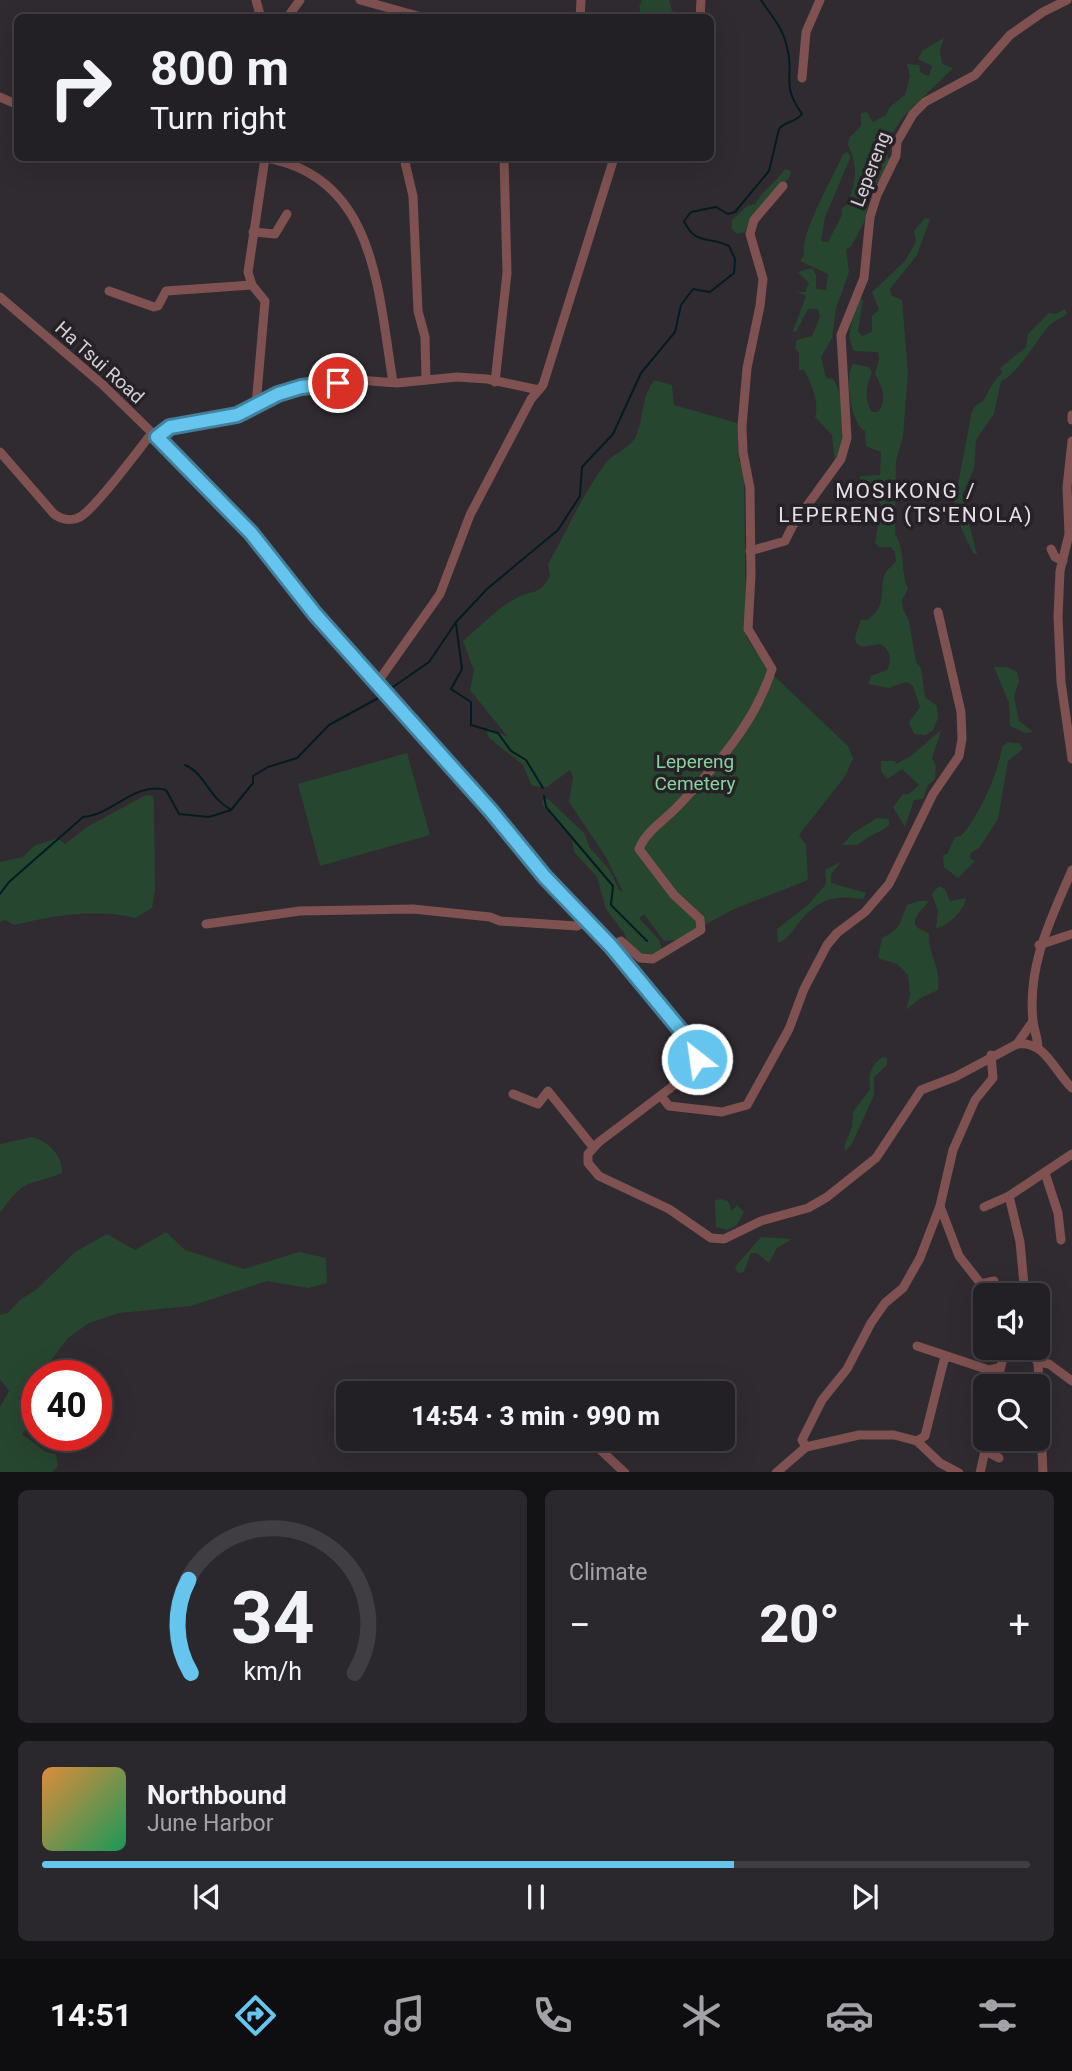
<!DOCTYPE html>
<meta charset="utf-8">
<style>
:root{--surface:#232025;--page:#2b282d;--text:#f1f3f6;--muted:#a3a3a7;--line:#403e42;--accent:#65c5ee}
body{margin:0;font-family:Roboto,sans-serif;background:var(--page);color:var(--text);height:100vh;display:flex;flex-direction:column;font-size:26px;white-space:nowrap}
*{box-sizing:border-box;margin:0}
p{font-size:23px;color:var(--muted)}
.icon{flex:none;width:38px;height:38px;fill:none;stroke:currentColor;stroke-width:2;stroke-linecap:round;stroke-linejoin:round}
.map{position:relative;height:1472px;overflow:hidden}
.sheet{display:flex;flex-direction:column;gap:18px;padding:18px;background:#131214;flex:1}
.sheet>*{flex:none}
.hud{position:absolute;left:14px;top:14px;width:700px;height:147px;border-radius:10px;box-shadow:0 7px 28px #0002,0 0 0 2px var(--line);background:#232025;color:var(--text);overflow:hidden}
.buttons{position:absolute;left:973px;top:1283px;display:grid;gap:14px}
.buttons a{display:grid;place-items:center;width:77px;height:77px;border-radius:10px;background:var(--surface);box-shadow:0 7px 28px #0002,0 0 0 2px var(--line);font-size:35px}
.speed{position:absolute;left:21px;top:1360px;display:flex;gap:14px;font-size:35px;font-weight:700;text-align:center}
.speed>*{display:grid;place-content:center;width:91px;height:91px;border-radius:50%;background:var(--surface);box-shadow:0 7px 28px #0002,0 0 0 2px var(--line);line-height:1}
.speed .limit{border:10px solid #d22;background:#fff;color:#111}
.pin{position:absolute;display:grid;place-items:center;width:60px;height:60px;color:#fff;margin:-30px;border:4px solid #fff;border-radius:50%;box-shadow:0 2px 7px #0007}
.me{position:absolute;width:77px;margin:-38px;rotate:330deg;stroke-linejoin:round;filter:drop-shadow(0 0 5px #0008)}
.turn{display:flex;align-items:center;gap:24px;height:147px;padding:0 21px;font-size:32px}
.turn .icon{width:91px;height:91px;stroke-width:2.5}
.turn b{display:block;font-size:49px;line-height:60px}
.big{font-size:52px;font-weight:800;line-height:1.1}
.sheet .card{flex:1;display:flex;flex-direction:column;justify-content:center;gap:10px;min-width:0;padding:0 24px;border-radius:10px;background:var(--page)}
.sheet .dial{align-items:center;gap:0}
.dial svg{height:182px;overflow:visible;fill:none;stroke:var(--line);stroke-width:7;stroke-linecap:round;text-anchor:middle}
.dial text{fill:var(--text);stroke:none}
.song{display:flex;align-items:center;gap:21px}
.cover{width:84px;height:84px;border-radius:10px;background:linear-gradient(135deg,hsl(30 70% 55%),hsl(150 70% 35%))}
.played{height:7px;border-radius:4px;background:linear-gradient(90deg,var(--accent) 70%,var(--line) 70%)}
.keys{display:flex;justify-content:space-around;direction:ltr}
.heat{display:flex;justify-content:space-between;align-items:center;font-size:38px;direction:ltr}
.sheet .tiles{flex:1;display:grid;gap:18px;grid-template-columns:1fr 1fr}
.card:last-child{grid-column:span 2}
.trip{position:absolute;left:336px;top:1381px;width:399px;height:70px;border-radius:10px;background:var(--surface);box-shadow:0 7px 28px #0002,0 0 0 2px var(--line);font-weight:800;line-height:70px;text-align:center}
.tab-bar{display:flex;height:112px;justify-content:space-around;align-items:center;background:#0e0d0f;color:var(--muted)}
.tab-bar .icon{width:49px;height:49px}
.tab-bar .current{color:var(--accent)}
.tab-bar b{font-size:32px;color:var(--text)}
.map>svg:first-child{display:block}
.green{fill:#27462f}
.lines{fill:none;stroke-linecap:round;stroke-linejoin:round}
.stream{stroke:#041c21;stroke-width:2}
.minor{stroke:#7f5150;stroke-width:9}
.route-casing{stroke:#42809b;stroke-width:18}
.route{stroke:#65c5ee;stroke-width:12}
.labels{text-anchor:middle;stroke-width:7;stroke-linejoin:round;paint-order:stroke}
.street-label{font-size:19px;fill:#d3d1d5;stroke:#252127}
.park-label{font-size:19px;fill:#87d39b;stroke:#252127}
.neighbourhood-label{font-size:21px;letter-spacing:2px;fill:#e5dfe8;stroke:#252127}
</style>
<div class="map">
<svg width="1072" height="1473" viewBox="0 0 1072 1473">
<rect width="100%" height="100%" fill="#2f2b31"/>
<!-- green -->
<g class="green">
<polygon points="642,0 669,0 672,11 680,14 679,17 643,17 639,8"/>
<path d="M944,38L940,50L942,64L953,68L903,117L892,134L887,154L890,161L871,193L864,222L851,247L846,249L849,272L836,308L832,338L821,357L826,378L833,379C848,401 846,440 835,464L832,435L815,417C820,405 811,382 804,370H799V353L795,348L797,340L812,336L820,317L818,309H808L796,332L793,331L806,296L797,292H805L809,283L798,272L812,268L816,275V289L826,290L828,274L800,261L804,255C800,233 833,178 843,154L847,152L851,156L825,217L821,241L828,242L842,215V208L847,205C856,181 859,168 848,145L849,138L861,126V113L867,112L873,122L886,115L890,107L905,95L910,76L907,64L919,65L921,73L929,76L932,66L918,59L923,50Z"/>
<path d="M785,169L791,171L789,178L749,223L745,232L737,234L732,229V220L747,206L755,204C765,188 774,184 785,169Z"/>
<path d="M925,218L930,219L917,255L890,289L891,295L902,300L908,374L903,436L896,461L895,534C906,552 900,570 908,589L902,600L903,609L909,621L916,662L921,668L925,697L937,706L938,718L933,730L926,735L914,734L909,722L920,707L913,686L907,682L888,688L868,684L871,676L887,670C892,660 891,650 880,644L862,647L856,643L855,637L861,620H867C889,605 878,591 885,574C887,569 893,566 896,561L895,552L891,547H879L875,543L879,518L883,515L882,506L873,494L874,484H861L860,476L880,475L881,452L866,446L865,431C851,425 844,376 853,364L869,367L872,373C866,384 864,401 872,412H878C888,400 882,386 875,374L879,360L878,352L854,351C844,333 854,316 860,299L863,300L858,331L862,336L872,332V316L879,310L872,292L905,261L916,242L914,231Z"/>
<path d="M1065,309L1067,314C1061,319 1054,320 1048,327C1036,341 1017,375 1001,381L994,414L976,440L974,469L962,495L977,555L973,553L953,510L972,411C976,403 981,405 985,398C991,387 993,381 1002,373L1000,368L1026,347L1028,334L1049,313L1056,314Z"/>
<path d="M654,380L672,385L674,405L737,423L739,461L744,467L746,637L770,672L848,746L853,758L846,775L799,835L806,845L808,880L732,910L678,940L664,941L644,914L639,918L659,940L662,949L653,956L637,954L628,943L624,933L606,909L597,877L574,852L572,839L543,806L542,801L547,798L584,833L590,848L609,869L619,890L623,892L606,857L569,802L573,777L570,770L547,787L532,786L523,765L489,738L487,733L489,728L508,737L470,690L474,670L463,641C480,627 496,609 515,599C531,589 539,597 550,576L548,564C567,531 582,495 605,464C614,452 629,450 636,436C645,416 639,404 654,380Z"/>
<polygon points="994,667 1007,667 1017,672 1019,681 1014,696 1019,721 1033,732 1025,733 1010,726 1009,703"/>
<polygon points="941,730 932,758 936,766 935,779 928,785 923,799 914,800 905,827 893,807 903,794 909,794 919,785 902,769 887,779 881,771 881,761 895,761 896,764 911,756"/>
<path d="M1008,742L1019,743L1023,749L1008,761L998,819L980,847L971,853L970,858L975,861L958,878L944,867L943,855L947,854L955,837L961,836C979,816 998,774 1002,747Z"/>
<polygon points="407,753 430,835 320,866 298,784"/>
<path d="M146,795L153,796L154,802L155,890L152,908L135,918C95,908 53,916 14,925L5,920L0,922V862L23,857L34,846L58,838L65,844L87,827Z"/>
<path d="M877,818L889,819V825C879,834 871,833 858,845H842L853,833Z"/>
<path d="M841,862L831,874V883L866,893L863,899C838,895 819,898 802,919C794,928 790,938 778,943L777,929L808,905L826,884L825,870Z"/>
<path d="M939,886L945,889L950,901L966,898C964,910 948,927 936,928L938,911L932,894Z"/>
<path d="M920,901H929C925,907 908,920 918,928C922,931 926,931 929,934C928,954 942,970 938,990L919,999L906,1010L910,995L908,975L897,964L878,958L882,938C902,928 900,922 907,905Z"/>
<path d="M883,1057L887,1058V1065L874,1077V1095L852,1144L846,1151L844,1147L852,1127L853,1112L870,1089C868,1075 871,1064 883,1057Z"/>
<path d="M32,1137C48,1141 63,1156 62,1173C24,1188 27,1176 0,1213V1144Z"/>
<polygon points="721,1199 728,1201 732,1211 737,1205 744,1212 737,1225 728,1230 716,1227 715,1200"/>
<polygon points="166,1232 185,1250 244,1269 299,1252 326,1258 327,1283 308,1288 267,1281 191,1306 119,1313 89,1323 68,1338 40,1375 37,1376 31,1388 18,1398 32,1423 22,1434 46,1452 56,1454 58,1466 52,1472 0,1472 0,1407 9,1391 0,1379 0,1315 8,1313 20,1300 37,1289 75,1252 107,1234 135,1250"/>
<polygon points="761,1237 792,1239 777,1248 769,1263 757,1253 751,1253 744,1272 738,1273 735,1267"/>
</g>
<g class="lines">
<!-- stream -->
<g class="stream">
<polyline points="456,624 462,669 451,689 471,702 471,725 498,733 511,751 526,760 543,788"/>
<path d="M393,687L429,662L456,622L487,589L558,530L580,496L582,467L613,434L641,373L675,332L681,305L693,289L710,292L734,273L735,259L729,246C710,236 695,246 684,221L691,212L716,207L728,214L735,212L769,171L779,129C785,121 795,123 802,114C780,83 795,77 787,47C783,27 771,16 761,0"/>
<path d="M185,765C205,773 208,797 230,809"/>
<polyline points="544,796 546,807 613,886 611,905 647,941"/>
<path d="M0,894L9,882L83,817C112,815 135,781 166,790L179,814L209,817L231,810L253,783V776L268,767L297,758L329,725L382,696"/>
</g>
<!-- minor -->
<g class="minor">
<polyline points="256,0 261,18"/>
<polyline points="360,0 425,18"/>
<polyline points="287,18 300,0"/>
<polyline points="580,18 581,0"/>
<polyline points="700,18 701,0"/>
<polyline points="802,78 806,32 820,0"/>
<polyline points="0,97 18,105"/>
<path d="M266,158C377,177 378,294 393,382"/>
<polyline points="404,158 413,196 418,311 425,337 426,380"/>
<polyline points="253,232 275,234 287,214"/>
<polyline points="109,291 154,307 158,306 166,291 252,285"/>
<path d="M0,297L102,384L219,498L315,614L491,811L545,877L611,946L692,1044L697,1052L693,1071L599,1142L588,1154V1163L599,1176L669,1209L711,1238L724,1239L761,1221L808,1208L827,1197L876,1158L921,1090L955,1077L1017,1044C1045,1040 1054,1071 1072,1088"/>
<polyline points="495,382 507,273 504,158"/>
<polyline points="256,405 301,387 358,380 397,383 457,377 487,379 539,390"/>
<polyline points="1072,415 1072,420"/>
<path d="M157,437C178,415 225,424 256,405L265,301L252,285L248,272L265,158"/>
<polyline points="1072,441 1067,487 1069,534 1060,571 1058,617 1061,682 1072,759"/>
<path d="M0,452L54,514C61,519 71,522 80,517C95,509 139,449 152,433"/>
<polyline points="1051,549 1055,557 1063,561"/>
<polyline points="750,551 785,541 793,525 841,459 847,438 841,335 864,278 870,217 877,195 896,156 897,142 913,114 925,102 975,75 1010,35 1043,12 1067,0"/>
<polyline points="377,683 440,594 470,515 531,399 543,385 614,158"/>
<polyline points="206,924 300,911 413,909 490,917 500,921 577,926 586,921"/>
<polyline points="1039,945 1072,934"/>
<path d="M611,946L621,941L640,958L653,959L701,930L700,919L674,895L639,849C646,831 665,820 678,806C717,765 755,723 772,669L748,629L751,576L750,488L743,452L742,426L747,368L760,306L763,279L750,234L754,220L783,186"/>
<polyline points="1017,1044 1033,1021"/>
<path d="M1038,1048C1038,1039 1034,1030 1033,1021C1027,965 1051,919 1072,870"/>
<polyline points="513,1094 538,1104 548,1091 593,1147"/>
<polyline points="661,1096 669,1106 722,1112 747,1105 789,1029 804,989 827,945 837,933 865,912 889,884 933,794 959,756 962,739 961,712 938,612"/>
<polyline points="1045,1173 1058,1213 1061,1240"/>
<polyline points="940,1206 959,1256 981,1284 994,1281"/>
<polyline points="984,1207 1009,1196"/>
<polyline points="1025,1295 1020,1242 1009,1196 1072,1154"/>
<polyline points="917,1346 989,1370 998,1368"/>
<polyline points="1025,1348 1038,1362 1049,1364 1072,1381"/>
<polyline points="1038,1362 1043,1473"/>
<polyline points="996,1386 1003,1358 1017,1348"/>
<polyline points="588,1438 625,1473"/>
<polyline points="917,1441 940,1463 959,1473"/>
<polyline points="806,1447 859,1435 894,1435 917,1441 925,1436 944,1360 948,1357"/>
<polyline points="986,1451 999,1458"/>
<polyline points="776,1473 806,1447 802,1440 822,1400 847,1369 871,1323 885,1303 903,1288 920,1258 940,1206 953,1150 975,1100 993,1078 991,1055"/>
<polyline points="980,1473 988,1438"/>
</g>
</g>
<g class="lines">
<!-- route casing -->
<g class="route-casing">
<polyline id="route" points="338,383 301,387 278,394 237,415 170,427 157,437 251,533 315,614 491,811 545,877 611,946 692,1044 697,1059"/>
</g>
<!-- route -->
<use href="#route" class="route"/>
</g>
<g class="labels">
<!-- street labels -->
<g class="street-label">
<text transform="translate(870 169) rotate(-69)" y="7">Lepereng</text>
<text transform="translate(100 362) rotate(42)" y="7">Ha Tsui Road</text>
</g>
<!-- park labels -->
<g class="park-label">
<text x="695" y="768">Lepereng<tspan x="695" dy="22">Cemetery</tspan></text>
</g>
<!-- neighbourhood labels -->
<g class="neighbourhood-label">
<text x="906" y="498">MOSIKONG /<tspan x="906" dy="24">LEPERENG (TS'ENOLA)</tspan></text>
</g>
</g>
</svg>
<div class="buttons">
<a><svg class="icon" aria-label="sound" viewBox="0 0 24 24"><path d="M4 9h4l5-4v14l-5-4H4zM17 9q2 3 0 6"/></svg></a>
<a><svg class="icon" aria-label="search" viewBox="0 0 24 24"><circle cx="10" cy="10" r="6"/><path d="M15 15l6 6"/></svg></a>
</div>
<div class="speed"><div class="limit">40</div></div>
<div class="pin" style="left:338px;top:383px;background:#d93025"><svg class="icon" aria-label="arrive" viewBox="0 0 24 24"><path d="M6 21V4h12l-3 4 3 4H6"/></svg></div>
<svg class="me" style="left:697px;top:1059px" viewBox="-20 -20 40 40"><circle r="17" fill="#65c5ee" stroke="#fff" stroke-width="3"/><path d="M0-11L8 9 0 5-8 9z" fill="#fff"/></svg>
<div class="trip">14:54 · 3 min · 990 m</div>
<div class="hud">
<div class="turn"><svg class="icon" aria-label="right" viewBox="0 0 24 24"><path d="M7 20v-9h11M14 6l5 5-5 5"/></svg><div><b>800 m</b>Turn right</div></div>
</div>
</div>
<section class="sheet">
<div class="tiles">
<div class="card dial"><svg viewBox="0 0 100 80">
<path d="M14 69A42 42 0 1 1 86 69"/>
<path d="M14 69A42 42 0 0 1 13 28" stroke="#65c5ee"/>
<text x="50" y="56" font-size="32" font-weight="700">34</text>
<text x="50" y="72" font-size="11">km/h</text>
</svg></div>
<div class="card"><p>Climate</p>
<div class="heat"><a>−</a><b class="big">20°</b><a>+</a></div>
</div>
<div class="card">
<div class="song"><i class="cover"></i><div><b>Northbound</b><p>June Harbor</p></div></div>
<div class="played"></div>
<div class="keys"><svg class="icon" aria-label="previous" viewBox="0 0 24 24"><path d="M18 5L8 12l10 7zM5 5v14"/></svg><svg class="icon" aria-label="pause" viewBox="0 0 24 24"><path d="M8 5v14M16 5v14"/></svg><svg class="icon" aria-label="next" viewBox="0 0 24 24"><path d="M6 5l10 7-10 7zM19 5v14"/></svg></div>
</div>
</div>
</section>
<nav class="tab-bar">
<b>14:51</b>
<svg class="icon current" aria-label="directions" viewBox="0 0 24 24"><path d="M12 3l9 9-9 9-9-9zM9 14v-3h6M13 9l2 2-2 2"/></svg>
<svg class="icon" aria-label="music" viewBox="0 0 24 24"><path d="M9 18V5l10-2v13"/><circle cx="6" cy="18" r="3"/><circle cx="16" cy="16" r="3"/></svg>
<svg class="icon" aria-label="phone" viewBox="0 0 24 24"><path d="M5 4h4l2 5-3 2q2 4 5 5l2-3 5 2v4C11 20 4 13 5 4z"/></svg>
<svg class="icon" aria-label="climate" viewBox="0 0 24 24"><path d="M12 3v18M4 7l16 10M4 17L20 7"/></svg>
<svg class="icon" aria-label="car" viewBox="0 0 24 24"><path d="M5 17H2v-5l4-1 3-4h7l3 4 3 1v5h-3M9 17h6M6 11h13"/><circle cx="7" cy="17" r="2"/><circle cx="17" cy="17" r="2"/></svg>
<svg class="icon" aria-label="filters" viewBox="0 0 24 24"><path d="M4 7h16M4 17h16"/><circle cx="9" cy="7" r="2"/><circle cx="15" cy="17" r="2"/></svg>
</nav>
